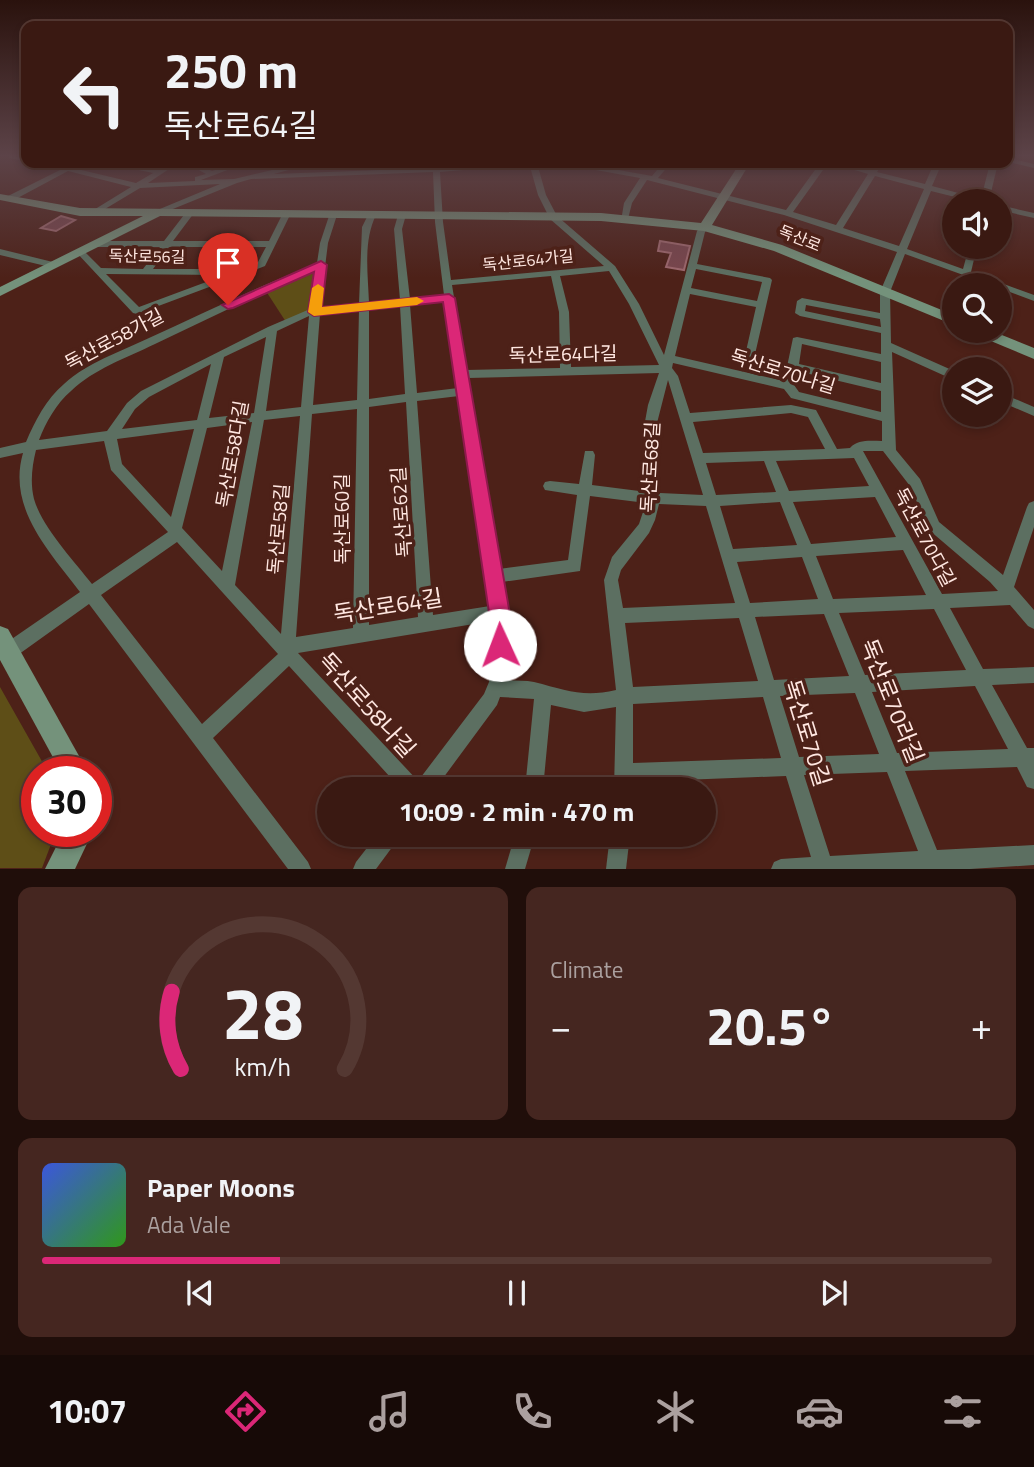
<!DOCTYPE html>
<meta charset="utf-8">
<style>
:root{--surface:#3a1912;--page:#452620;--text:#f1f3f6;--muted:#aba09f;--line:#543832;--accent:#db2777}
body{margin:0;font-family:"Titillium Web","Noto Sans KR",sans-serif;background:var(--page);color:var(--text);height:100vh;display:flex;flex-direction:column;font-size:26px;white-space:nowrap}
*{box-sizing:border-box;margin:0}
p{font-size:23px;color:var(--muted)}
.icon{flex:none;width:38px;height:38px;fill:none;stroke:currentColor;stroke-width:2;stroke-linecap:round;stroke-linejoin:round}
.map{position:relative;height:869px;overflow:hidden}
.details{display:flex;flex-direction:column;gap:18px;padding:18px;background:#200e0a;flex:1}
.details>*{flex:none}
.banner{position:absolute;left:21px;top:21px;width:992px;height:147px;border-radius:14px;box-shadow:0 4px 10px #0003,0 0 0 2px var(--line);background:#3a1912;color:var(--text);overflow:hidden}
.tools{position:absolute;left:942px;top:189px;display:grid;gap:14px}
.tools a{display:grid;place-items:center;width:70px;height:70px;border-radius:50%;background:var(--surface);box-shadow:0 4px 10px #0003,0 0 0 2px var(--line);font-size:35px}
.speed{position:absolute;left:21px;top:756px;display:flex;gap:14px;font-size:35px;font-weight:700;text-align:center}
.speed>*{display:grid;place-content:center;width:91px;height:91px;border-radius:50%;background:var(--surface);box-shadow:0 4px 10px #0003,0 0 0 2px var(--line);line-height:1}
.speed .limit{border:10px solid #d22;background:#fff;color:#111}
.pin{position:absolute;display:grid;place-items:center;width:60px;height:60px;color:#fff;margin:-72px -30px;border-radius:50% 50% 50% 0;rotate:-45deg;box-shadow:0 0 7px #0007}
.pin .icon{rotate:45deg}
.me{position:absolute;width:77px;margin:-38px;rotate:358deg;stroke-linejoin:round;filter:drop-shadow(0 0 5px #0008)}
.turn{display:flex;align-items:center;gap:24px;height:147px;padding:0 28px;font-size:32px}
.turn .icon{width:91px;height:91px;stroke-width:2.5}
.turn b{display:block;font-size:49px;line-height:60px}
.big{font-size:52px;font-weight:700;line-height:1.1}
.details .card{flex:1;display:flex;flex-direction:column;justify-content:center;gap:10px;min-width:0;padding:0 24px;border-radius:14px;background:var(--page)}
.details .dial{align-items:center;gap:0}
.dial svg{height:182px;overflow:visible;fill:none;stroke:var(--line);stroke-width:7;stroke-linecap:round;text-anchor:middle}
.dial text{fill:var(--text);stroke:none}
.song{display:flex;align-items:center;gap:21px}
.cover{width:84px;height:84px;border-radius:10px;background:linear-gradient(135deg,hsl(230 70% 55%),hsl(110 70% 35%))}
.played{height:7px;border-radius:4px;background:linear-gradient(90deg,var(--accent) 25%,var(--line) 25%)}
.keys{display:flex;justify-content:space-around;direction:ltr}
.heat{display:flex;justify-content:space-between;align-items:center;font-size:38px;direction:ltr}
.details .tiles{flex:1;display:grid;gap:18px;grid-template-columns:1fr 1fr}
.card:last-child{grid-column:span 2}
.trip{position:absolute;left:317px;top:777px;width:399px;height:70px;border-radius:35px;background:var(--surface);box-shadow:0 4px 10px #0003,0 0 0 2px var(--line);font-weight:700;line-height:70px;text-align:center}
.dock{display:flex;height:112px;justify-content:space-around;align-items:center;background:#170a07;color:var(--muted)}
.dock .icon{width:49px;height:49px}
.dock .current{color:var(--accent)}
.dock b{font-size:32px;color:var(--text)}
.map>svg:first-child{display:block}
.green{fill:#5e4e17}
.building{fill:#79464d;stroke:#9e686e;stroke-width:2}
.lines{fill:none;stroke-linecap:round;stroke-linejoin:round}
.street{fill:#5c6f61;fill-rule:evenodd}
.secondary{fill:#74927b;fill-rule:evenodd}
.route{fill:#db2777;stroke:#8e194d;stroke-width:2}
.slow{fill:#f59e0b}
.labels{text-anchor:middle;stroke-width:7;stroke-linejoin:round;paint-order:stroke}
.far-street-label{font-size:16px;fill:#ffe7e1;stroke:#4d2118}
.street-label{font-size:19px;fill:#ffe7e1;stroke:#4d2118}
.near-street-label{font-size:23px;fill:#ffe7e1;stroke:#4d2118}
</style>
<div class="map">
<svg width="1034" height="869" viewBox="0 0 1034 869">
<rect width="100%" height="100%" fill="#4d2118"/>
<!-- green -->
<g class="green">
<polygon points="321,267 315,311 286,322 264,288"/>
<polygon points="0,687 48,772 37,772 37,831 56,831 42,868 0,868"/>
</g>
<!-- building -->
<g class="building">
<polygon points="61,216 75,220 56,231 41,228"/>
<polygon points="660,241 690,246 684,270 666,267 671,253 658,251"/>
</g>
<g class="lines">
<!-- street -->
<g class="street">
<polygon points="9,156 26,157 26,161 9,158"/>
<polygon points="1008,158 1034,164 1034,168 1008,162"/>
<path d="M38,163H50L66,166L73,163H82L73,168L136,183L153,173L115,165L111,163H125L159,169L169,163H178L148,183L195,181V177L206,174L186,163H195L212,171L236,163H246L201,180L234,179L302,163H314L274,174L433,168L432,163H440V168L525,163L521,165L440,172L443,222L451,280L604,266L550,219L538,195L529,163H537L546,195L557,216L615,266L639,304L664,355L697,231L702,225L709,227L705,232L697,264L770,278L772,280L753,363H745L744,360L756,307L690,294L675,356L784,381L793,338L797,337L881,354V333L800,316L795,313L797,301L802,298L880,313V292L897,252L784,215L647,180L632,203L628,219L621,221L624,203L640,178L568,165L564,163H580L652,176L663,163H671L658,178L786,210L820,163H828L793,212L836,225L868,174L831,163H843L871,170L875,163H883L877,172L925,184L934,163H942L932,186L981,199L990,163H998L989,201H971L931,191L907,249L963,269L969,247H977L971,272L1034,295V301L999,288V285H991L905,254L890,292L891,343L954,371V380L892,352L896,450L920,479L939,522L1003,575L1027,507L1029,503L1034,501V527L1014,587L1034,610V629L1028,626L1010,605L950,608L983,669L1034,667V683L992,685L1027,748H1034V789L1027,787L1017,767L905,771L937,850L1034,845V865L970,869H771L774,862L781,859L811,857L786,776L632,782V789H614L616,707L584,712L551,705L543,789H525L534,699L500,697L497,705L435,789H401L289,666L213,738L308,862L311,869H288L89,604L15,657L9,659L3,657L1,651L3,645L80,592C49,551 7,508 23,453L0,458V448L26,442C35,421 46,399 64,384C88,362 120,352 149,338C205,312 260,286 317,263L320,243L330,213L337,215L328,243L320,307L359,304L362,227L369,213H372L376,215C363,241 368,274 369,303L400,300L394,229L398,215L402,213L406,215L402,229L410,299L444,295L435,222L433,172L251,179L237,183L158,215H155V211L220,184L140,188L95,215L91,213L92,211L131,187L68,171L12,201H6V197L60,170ZM875,176L924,189L899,246L843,228ZM696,269L762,282L757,301L691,288ZM316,270L310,309L268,327L141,391L127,403L107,431L39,440C46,422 56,404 71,391C94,369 126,358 155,344C208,319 261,292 316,270ZM609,271L629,304L659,365L571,367L569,312L560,276ZM551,276L559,312L560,368L466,370L452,285ZM445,301L458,388L417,393L410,305ZM806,305L880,319L881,327L805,311ZM400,306L405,394L369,399V309ZM359,310L357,400L313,405L320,314ZM309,316L301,407L266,411L277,331ZM266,337L254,413L209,418L224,357ZM802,344L881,362V383L799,364ZM673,363L784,389L791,398L882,421V441C870,441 858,439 850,448L837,449L816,410L791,405L690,413L678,376L672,368ZM211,364L197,420L122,429L135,409L149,397ZM797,371L881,391V412L799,392L794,385ZM659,373L648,405L644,427L647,492L592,485L595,455L593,451H585L579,484L550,481L545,482L543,486L545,490L577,495L568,560L499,569L468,378ZM668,380L703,495L660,493L656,427ZM459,396L490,606L433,615L417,401ZM406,402L418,617L369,625V407ZM357,409L353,628L296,637L312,414ZM791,413L808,417L825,449L703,453L693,422ZM300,416L281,634L235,585L264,420ZM252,422L222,571L182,528L207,428ZM194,429L171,517L122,464L117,439ZM104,441L111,470L168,532L92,584C74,561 42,527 34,499C30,483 32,466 36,450ZM863,451H883L910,486L929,530L990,582L998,591L942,594ZM854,458L869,486L789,491L776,461ZM764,461L776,492L716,495L706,463ZM590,496L646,503L639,524L612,557L604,580L616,690C583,698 566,690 534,682C525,680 515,681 505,680L509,626L502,582L580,571ZM875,497L896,537L811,544L793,502ZM780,502L797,545L733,549L720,506ZM659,504L706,506L735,603L623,608L618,580L621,570L649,533L655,520ZM177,542L278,654L202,724L101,595ZM903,550L926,595L833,599L816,556ZM802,557L818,599L750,603L737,562ZM934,609L966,670L865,675L839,613ZM824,614L849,676L774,680L755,617ZM739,618L758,681L633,687L625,623ZM492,621L489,682L484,694L418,781L298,653ZM975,686L1008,749L897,753L872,692ZM855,693L879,754L799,757L780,696ZM763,697L781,758L633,763V704ZM887,772L918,851L830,856L804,775Z"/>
<polygon points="999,205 1034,213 1034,218 999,210"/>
<path d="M187,211L194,213L173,241H269L283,213L290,215L265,266L137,314L133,313L76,252L83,250L101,268L143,269L160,247H96L92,244L96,241H164ZM169,247H266L258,262L234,271L230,269H153ZM106,274L225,275L139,307Z"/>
<polygon points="0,249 57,263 59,265 54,268 0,255"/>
<polygon points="999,392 1034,407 1034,416 999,401"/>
<polygon points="377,835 399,835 396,842 376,869 353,869 356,862"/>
<polygon points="515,835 535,835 525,869 505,869"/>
<polygon points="610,835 630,835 626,869 606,869"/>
</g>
<!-- secondary -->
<g class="secondary">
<polygon points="740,163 750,163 712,225 782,245 954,315 954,325 774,251 704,231 601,221 160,216 0,296 0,287 143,216 80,216 0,200 0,194 80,208 601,213 701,223"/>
<polygon points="972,331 992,331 1034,348 1034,359 974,334"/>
<polygon points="0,626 8,629 88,772 61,772 0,660"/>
<polygon points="64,831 93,831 75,869 45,869"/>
</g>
</g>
<!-- sky -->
<linearGradient id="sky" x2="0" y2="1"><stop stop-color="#2a120d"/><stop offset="0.56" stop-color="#5c4348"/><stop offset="1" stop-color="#5c4348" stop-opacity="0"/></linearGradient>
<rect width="1034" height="278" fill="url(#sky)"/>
<!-- route -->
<polygon class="route" points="321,261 327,265 322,307 449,294 455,298 512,626 507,652 500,655 493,652 490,645 491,626 443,302 314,316 308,312 314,272 233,308 228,309 222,305"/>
<!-- slow -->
<polygon class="slow" points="318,284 324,288 322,307 417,297 424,301 417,305 314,316 308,312 312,288"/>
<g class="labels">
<!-- far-street labels -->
<g class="far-street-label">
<text transform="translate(800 238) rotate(22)" y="6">독산로</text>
<text transform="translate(147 256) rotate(1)" y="6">독산로56길</text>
<text transform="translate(528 260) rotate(-6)" y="6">독산로64가길</text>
</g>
<!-- street labels -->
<g class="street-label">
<text transform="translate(114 339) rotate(-28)" y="7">독산로58가길</text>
<text transform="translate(563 354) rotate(-1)" y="7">독산로64다길</text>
<text transform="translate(783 371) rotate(17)" y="7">독산로70나길</text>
<text transform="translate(232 454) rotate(-80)" y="7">독산로58다길</text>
<text transform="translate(650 467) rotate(-87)" y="7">독산로68길</text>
<text transform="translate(401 512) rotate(-94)" y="7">독산로62길</text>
<text transform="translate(342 519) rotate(-90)" y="7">독산로60길</text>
<text transform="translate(278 529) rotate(-85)" y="7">독산로58길</text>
<text transform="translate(925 537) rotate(62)" y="7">독산로70다길</text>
</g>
<!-- near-street labels -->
<g class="near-street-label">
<text transform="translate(388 606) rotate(-9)" y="8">독산로64길</text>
<text transform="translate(892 701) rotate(68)" y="8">독산로70라길</text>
<text transform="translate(367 705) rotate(48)" y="8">독산로58나길</text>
<text transform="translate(807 733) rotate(73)" y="8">독산로70길</text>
</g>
</g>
</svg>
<div class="tools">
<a><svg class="icon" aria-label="sound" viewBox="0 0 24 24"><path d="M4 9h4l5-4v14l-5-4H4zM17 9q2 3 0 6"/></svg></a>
<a><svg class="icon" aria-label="search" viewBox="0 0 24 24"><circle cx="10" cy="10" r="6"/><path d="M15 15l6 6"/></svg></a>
<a><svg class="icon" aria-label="layers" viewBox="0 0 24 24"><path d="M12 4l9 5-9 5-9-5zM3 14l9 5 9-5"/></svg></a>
</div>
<div class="speed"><div class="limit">30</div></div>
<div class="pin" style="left:228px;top:305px;background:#d93025"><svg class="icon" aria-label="arrive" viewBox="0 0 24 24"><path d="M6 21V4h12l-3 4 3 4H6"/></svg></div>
<svg class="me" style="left:500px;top:645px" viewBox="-20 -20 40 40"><circle r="19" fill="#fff"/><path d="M0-13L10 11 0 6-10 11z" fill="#db2777"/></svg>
<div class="trip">10:09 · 2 min · 470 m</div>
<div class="banner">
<div class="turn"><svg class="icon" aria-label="left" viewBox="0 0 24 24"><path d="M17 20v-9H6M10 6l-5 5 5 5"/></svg><div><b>250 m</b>독산로64길</div></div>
</div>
</div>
<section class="details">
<div class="tiles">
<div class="card dial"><svg viewBox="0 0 100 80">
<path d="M14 69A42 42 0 1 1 86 69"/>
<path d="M14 69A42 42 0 0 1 10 35" stroke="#db2777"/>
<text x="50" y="56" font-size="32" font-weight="700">28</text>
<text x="50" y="72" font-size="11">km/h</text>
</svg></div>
<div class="card"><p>Climate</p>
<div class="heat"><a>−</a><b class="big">20.5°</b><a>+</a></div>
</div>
<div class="card">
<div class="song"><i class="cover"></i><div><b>Paper Moons</b><p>Ada Vale</p></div></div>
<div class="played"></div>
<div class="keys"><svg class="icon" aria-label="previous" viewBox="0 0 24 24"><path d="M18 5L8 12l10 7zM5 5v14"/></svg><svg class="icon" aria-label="pause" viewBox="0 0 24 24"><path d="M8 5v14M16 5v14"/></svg><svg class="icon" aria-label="next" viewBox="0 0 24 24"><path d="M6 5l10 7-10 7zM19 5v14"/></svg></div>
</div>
</div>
</section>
<nav class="dock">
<b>10:07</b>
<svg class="icon current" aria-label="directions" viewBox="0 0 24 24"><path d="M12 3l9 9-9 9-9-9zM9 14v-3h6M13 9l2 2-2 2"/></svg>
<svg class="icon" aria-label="music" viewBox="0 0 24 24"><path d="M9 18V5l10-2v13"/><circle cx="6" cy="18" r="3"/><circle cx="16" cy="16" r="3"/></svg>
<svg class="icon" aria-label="phone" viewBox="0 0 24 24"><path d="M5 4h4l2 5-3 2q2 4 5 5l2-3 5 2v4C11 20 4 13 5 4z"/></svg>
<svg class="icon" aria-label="climate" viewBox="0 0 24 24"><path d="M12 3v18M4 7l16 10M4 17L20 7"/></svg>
<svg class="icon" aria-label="car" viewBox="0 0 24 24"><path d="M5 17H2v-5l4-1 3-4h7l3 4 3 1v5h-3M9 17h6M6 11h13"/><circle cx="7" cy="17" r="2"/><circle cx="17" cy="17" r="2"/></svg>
<svg class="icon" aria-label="filters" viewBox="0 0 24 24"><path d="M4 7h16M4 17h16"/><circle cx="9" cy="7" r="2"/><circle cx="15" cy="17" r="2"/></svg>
</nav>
